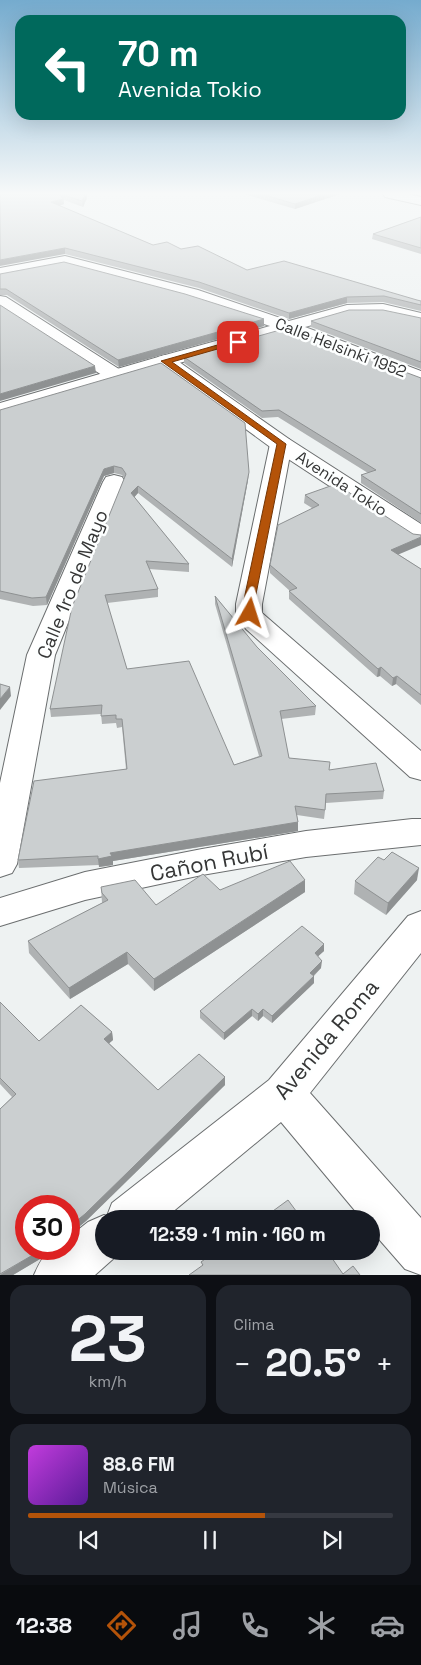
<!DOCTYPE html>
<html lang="es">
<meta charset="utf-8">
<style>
:root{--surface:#171b24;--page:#20242c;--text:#f1f3f6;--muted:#9ea1a6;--line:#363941;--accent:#b45309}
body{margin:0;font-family:"Space Grotesk",sans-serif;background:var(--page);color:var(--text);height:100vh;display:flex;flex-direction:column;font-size:19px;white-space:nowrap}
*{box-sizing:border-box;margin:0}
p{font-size:16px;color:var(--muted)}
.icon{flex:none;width:28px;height:28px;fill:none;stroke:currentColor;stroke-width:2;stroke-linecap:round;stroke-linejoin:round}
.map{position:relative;height:1275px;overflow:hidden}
.side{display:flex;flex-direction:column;gap:10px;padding:10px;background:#0d0f14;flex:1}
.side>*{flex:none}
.hud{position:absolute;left:15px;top:15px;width:391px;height:105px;border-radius:15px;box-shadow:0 5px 20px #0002;background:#00695c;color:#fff;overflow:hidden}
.speed{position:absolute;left:15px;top:1195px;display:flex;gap:10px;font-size:25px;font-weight:700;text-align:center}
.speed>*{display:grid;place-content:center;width:65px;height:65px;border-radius:50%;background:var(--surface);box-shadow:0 5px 20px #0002;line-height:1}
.speed .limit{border:8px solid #d22;background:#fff;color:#111}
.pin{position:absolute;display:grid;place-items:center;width:42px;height:42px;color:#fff;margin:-21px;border-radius:10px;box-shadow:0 2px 8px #0006}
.me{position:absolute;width:55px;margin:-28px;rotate:6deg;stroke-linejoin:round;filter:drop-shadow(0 0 4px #0008)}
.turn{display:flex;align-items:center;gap:18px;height:105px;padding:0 20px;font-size:22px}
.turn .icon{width:65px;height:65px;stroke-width:2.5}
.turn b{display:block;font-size:35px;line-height:42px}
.big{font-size:38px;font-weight:600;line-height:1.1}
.side .tile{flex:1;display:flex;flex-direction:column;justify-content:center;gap:8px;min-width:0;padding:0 18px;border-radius:15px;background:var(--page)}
.side .dial{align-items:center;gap:0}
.dial b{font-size:65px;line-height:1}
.song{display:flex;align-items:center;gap:15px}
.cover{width:60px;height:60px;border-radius:8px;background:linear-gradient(135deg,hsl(290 70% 55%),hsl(270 70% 35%))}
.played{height:5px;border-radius:2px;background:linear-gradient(90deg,var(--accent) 65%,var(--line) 65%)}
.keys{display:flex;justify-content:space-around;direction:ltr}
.heat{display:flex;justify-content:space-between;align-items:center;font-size:28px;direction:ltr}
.side .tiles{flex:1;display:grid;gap:10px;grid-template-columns:1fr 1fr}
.tile:last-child{grid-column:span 2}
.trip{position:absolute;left:95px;top:1210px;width:285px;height:50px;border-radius:25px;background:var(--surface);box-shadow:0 5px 20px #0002;font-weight:600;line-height:50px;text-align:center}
.tabs{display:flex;height:80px;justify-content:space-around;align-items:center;background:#090b0e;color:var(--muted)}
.tabs .icon{width:35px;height:35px}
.tabs .current{color:var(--accent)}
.tabs b{font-size:22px;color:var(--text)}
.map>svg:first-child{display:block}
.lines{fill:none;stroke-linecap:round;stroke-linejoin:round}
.minor-casing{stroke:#6b6e6f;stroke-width:2}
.tertiary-casing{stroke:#6b6e6f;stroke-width:2}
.secondary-casing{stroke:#6b6e6f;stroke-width:2}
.minor{fill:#fff;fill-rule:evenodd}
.tertiary{fill:#fff;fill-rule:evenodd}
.secondary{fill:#fff;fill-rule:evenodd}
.wall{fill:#afb2b3}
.shaded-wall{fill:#8e9192}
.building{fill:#cbcfd0;stroke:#8e9192}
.route{fill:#b45309;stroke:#753606}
.labels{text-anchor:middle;stroke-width:5;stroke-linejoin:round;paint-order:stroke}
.far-street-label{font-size:16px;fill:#353636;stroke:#fdffff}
.street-label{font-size:19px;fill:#353636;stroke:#fdffff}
.near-street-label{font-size:22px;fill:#353636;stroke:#fdffff}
</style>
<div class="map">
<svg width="421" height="1275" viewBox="0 0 421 1275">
<rect width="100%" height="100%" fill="#eef2f2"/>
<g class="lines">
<!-- minor casing -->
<g class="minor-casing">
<g id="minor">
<polygon points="65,256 198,290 289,321 347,305 383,304 421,313 421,323 383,314 348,315 305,327 421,371 421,384 287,333 172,365 165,367 158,365 156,361 158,357 270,326 186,298 65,266 0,278 0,268"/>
<polygon points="0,296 6,297 122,371 125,375 122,379 115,381 108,379 0,309"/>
<polygon points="281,438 289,439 292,444 262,604 262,613 421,751 421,780 410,777 246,629 236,613 236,604 270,444 273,439"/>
<polygon points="114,475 122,477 125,482 55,655 17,864 12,873 0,877 0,783 27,655 103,482 106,477"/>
<path d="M421,911V953L310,1093L421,1218V1275L405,1269L371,1230V1219H362L281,1122L164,1219H104V1251H122L95,1275H34C43,1255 46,1249 69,1249V1237L88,1222L104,1215L107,1216L112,1203L269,1080L408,916Z"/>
</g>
</g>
<!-- tertiary casing -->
<g class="tertiary-casing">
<g id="tertiary">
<polygon points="165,355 172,357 289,439 421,524 421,542 412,540 273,449 162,368 0,415 0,403"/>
<polygon points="412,819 421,819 421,845 306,857 202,875 85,900 0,926 0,898 85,872 202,849 306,831"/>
</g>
</g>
<!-- secondary casing -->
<g class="secondary-casing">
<polygon id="secondary" points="383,194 408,194 421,197 421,205 385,197"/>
</g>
<!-- minor -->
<use href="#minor" class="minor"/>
<!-- tertiary -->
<use href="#tertiary" class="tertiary"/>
<!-- secondary -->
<use href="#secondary" class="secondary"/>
</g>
<!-- wall -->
<g class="wall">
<polygon points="0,194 86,194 87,198 83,207 64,200 64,204 59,206 153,245 181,249 247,270 421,301 421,311 383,302 347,303 289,319 199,288 65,254"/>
<polygon points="244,194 340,194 295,209"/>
<polygon points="421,217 421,254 372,239 373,234"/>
<polygon points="0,274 264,319 264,326 119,367 7,295 0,295"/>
<polygon points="421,318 421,369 311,327 311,321"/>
<polygon points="184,357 421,378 421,523 361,483 361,475 368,473 278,417 262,418 184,363"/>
<polygon points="0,410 248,480 232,567 138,493 134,497 189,564 189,572 149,569 158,589 158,597 107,603 127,669 234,765 259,756 215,604 215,596 257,647 316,706 315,715 281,719 289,758 329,770 384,791 383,799 326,803 324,819 297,815 298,822 298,831 113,861 113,865 99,867 99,865 19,868 18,860 126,769 122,727 117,728 116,723 102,724 101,714 51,717 50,709 124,478 122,475 114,473 104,476 47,605 33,606 0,599"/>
<polygon points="305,495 413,534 398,554 421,569 421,705 396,684 392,686 380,676 377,677 289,599 289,591 290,591 270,573 270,565 312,508 304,503"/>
<polygon points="305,880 305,892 154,991 128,964 70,999 29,953 28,941 102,903 101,887 156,905 220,890"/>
<polygon points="417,880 386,915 354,894 355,881"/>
<polygon points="324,944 324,951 318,956 321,968 314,976 314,983 272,1023 263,1016 258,1021 252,1016 224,1040 200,1018 200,1011"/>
<polygon points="0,1002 39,1041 81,1005 112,1032 113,1040 109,1043 158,1090 199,1054 225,1077 225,1085 86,1221 69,1235 69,1206 26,1206 26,1249 55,1249 49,1250 40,1259 13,1275 0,1275 0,1109 12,1097 0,1084"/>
</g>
<!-- shaded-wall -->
<g class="shaded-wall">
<polygon points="86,194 87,198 83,207 82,201"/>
<polygon points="325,194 340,194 295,209 295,204"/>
<polygon points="63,199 64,204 51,208 51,202"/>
<polygon points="65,248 65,254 0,266 0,260"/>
<polygon points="347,297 347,303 289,319 289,313"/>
<polygon points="264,319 264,326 119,367 118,360"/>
<polygon points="95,366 96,373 0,401 0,394"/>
<polygon points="114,466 114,473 104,476 47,605 46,597 104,469"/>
<polygon points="249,472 248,480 232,567 232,559"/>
<polygon points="138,486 138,493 131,501 131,493"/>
<polygon points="421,537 421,545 390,558 391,550"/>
<polygon points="381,667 380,676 377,677 378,669"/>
<polygon points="397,676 396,684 392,686 393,678"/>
<polygon points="10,687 11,696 0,710 0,699"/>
<polygon points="298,822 298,831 113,861 113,865 99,867 98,859 110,853"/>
<polygon points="419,868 417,880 386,915 388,903"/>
<polygon points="305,880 305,892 154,991 154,979"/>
<polygon points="324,944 324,951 314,960 315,953"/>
<polygon points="127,952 128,964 70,999 69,988"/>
<polygon points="322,961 321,968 309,980 310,973"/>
<polygon points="314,976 314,983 272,1023 272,1016"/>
<polygon points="252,1009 252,1016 224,1040 224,1033"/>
<polygon points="263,1009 263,1016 258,1021 258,1014"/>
<polygon points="112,1032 113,1040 105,1047 104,1039"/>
<polygon points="225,1077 225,1085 86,1221 69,1235 69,1227"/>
<polygon points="42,1249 55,1249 49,1250 40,1259 13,1275 0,1275"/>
</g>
<!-- building -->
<g class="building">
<polygon points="0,194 86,194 82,201 60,194 63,199 51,202 153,245 167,242 181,249 198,246 247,270 284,261 417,300 421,301 421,305 384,296 347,297 289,313 199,282 65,248 0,260"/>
<polygon points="261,194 325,194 295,204"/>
<polygon points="421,217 421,248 373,234"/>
<polygon points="64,262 185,294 264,319 118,360 6,289 0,289 0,274"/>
<polygon points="0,305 95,366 0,394"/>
<polygon points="349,310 383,310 421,318 421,362 311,321"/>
<polygon points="287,328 421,378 421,514 361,475 376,470 279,410 262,411 184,357"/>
<polygon points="161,363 245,423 249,472 232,559 138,486 131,493 189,564 146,561 158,589 105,595 127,669 189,661 234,765 262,756 215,596 257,647 316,706 280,711 289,758 330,762 329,770 376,763 384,791 326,794 325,810 295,806 298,822 110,853 112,856 98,859 98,856 18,860 34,781 127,769 122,719 116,719 116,715 101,716 102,705 50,709 72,607 126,474 122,468 114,466 104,469 46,597 32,598 0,591 0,410"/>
<polygon points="336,484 413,534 421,535 421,537 391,550 421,569 421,695 397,676 393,678 381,667 378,669 289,591 297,588 270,565 278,525 319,505 305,495"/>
<polygon points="0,684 10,687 0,699"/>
<polygon points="392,852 419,868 388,903 355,881 378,857 384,860"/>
<polygon points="290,861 305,880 154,979 127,952 69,988 28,941 108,900 102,893 101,887 135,880 156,905 203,874 220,890"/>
<polygon points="302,926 324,944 315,953 322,961 310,973 314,976 272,1016 263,1009 258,1014 252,1009 224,1033 200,1011"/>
<polygon points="0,1002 39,1041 81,1005 112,1032 104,1039 158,1090 199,1054 225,1077 85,1214 69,1227 69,1206 26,1206 26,1249 42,1249 38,1252 0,1274 0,1109 16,1094 0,1078"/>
<polygon points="288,1200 302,1219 262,1219"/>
<polygon points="216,1251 327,1251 343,1274 353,1266 360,1275 189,1275 203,1265 201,1262"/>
</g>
<!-- sky -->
<linearGradient id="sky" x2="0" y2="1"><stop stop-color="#75abce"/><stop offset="0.52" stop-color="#f7f9f9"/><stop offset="1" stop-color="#f7f9f9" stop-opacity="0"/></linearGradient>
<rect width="421" height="372" fill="url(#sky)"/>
<!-- route -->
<polygon class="route" points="235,340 242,342 172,362 286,444 254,604 255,613 250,616 244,613 243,604 277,444 161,361"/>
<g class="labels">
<!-- far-street labels -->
<g class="far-street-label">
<text transform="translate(341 347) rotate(21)" y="6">Calle Helsinki 1952</text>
<text transform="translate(342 483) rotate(33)" y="6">Avenida Tokio</text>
</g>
<!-- street labels -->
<g class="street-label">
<text transform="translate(72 584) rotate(-68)" y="7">Calle 1ro de Mayo</text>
</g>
<!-- near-street labels -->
<g class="near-street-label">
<text transform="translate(209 862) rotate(-11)" y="8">Cañon Rubí</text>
<text transform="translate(326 1039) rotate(-50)" y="8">Avenida Roma</text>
</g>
</g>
</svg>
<div class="speed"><div class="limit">30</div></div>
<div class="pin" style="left:238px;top:342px;background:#d93025"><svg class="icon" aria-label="arrive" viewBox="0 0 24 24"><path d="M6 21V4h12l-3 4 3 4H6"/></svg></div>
<svg class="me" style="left:250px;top:613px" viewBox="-20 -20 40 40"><path d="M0-17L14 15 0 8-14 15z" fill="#b45309" stroke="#fff" stroke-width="4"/></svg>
<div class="trip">12:39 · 1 min · 160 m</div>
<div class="hud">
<div class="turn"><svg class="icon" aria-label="left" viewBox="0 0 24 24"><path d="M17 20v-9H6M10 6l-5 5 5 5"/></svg><div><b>70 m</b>Avenida Tokio</div></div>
</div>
</div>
<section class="side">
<div class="tiles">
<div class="tile dial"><b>23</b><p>km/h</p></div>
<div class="tile"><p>Clima</p>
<div class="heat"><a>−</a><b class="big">20.5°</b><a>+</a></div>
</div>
<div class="tile">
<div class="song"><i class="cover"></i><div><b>88.6 FM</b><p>Música</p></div></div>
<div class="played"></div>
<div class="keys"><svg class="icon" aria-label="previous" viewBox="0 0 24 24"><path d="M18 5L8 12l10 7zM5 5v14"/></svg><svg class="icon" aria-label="pause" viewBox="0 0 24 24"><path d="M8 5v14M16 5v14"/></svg><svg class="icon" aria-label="next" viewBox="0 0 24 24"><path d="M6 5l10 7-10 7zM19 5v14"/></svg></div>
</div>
</div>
</section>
<nav class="tabs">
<b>12:38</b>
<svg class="icon current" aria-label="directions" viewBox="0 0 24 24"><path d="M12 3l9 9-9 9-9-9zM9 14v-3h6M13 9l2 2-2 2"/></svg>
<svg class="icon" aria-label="music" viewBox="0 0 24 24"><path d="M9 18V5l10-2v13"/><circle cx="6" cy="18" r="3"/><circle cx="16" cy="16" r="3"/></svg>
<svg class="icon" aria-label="phone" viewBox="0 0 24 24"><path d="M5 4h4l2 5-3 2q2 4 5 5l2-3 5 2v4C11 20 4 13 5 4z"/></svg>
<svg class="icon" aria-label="climate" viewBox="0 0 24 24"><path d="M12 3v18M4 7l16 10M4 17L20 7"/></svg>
<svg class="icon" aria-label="car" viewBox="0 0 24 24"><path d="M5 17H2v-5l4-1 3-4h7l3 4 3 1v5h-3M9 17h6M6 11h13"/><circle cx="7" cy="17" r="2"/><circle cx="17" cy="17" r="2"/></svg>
</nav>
